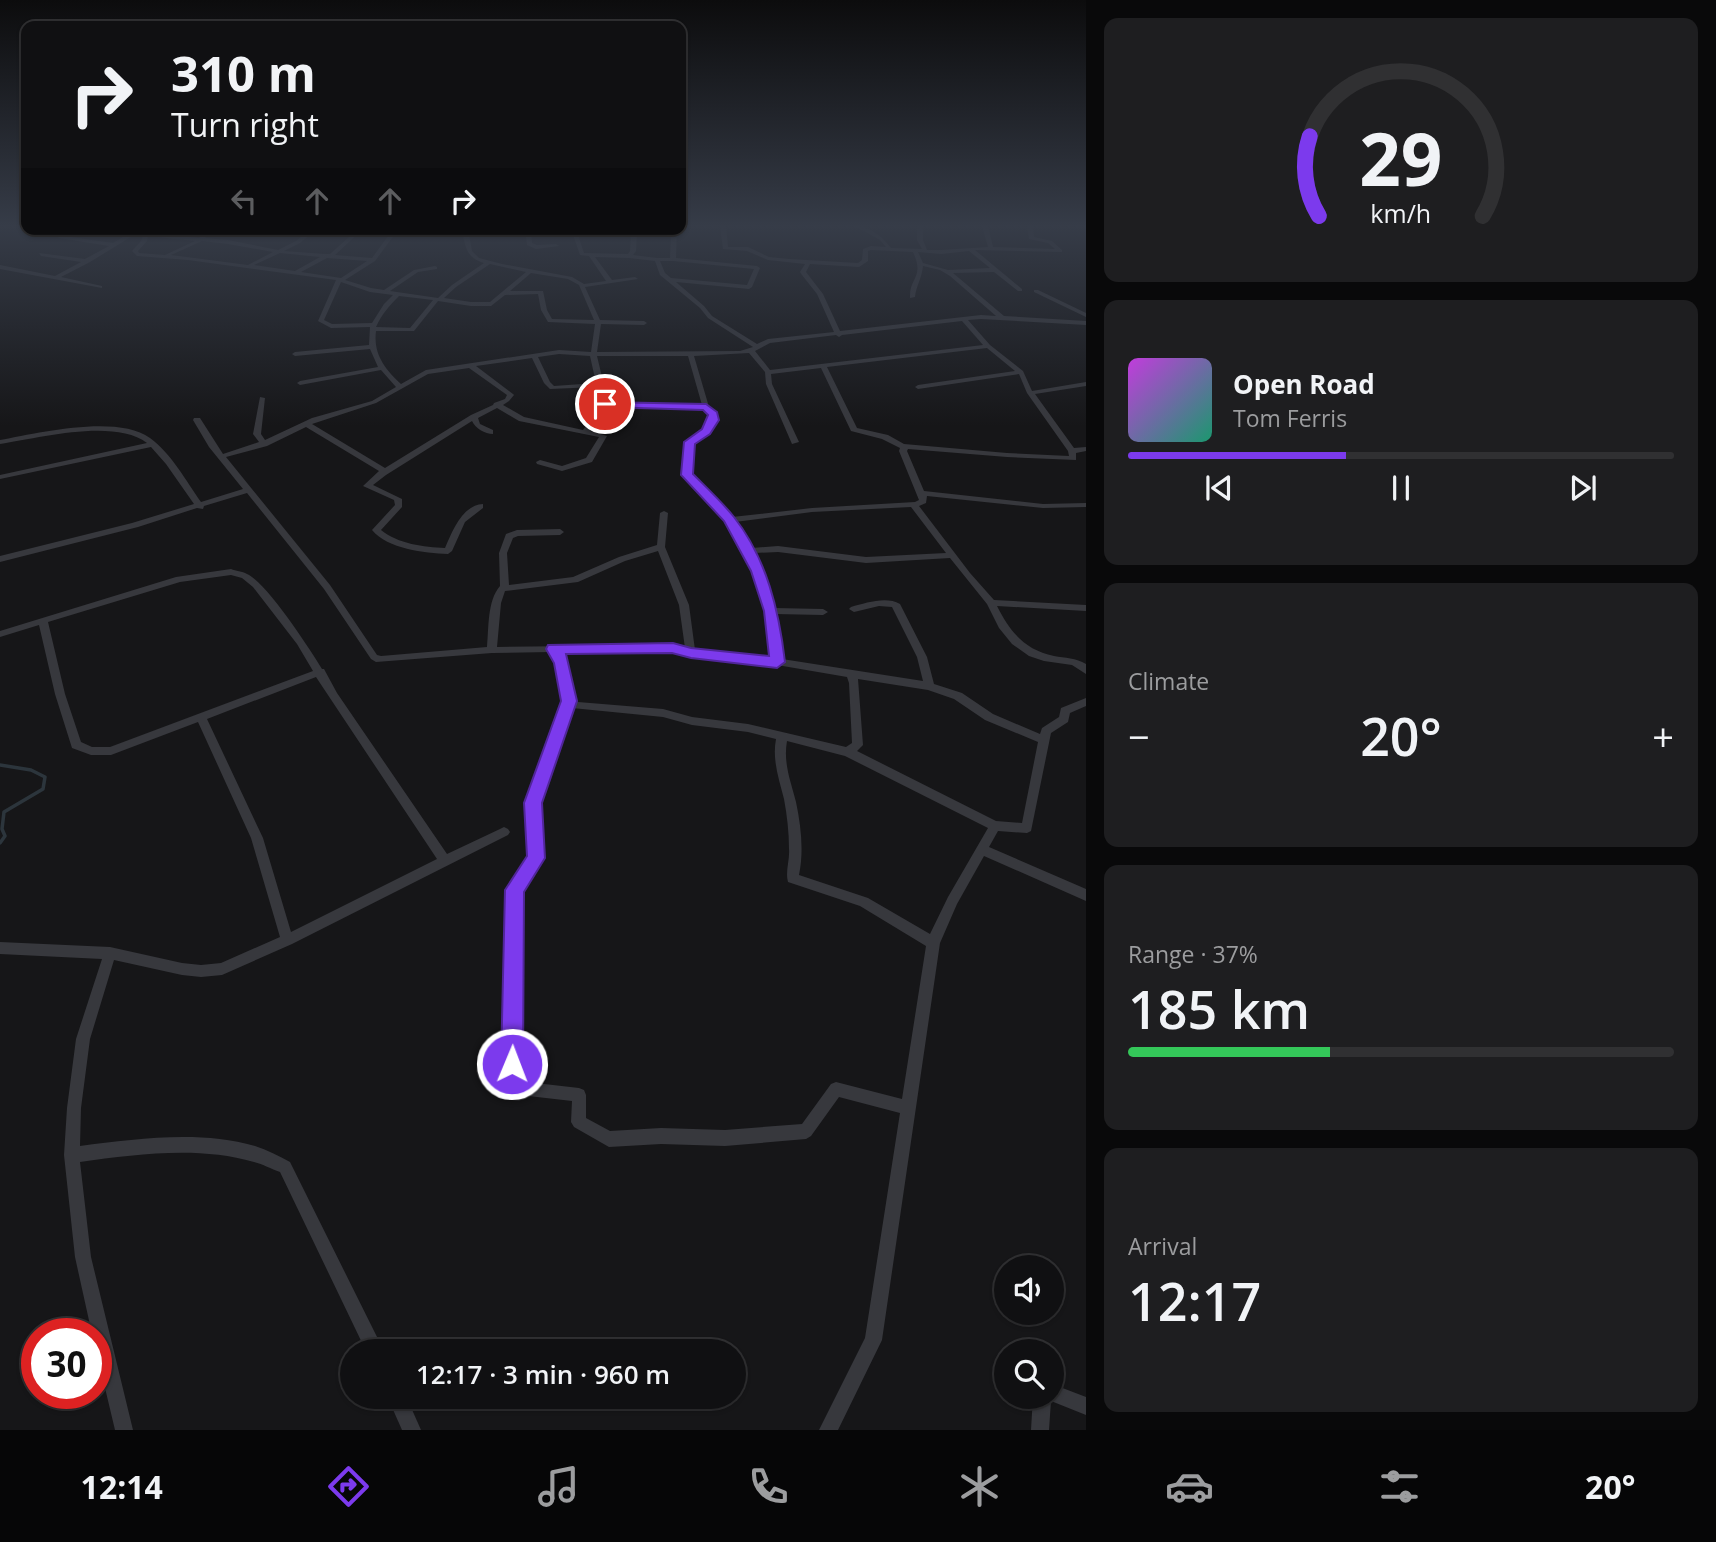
<!DOCTYPE html>
<meta charset="utf-8">
<style>
:root{--surface:#101012;--page:#1e1e20;--text:#f1f3f6;--muted:#9c9d9f;--line:#303032;--accent:#7c3aed}
body{margin:0;font-family:"Open Sans",sans-serif;background:var(--page);color:var(--text);height:100vh;display:flex;flex-direction:column;font-size:26px;white-space:nowrap}
*{box-sizing:border-box;margin:0}
p{font-size:23px;color:var(--muted)}
.icon{flex:none;width:38px;height:38px;fill:none;stroke:currentColor;stroke-width:2;stroke-linecap:round;stroke-linejoin:round}
.map{position:relative;flex:1;overflow:hidden}
.panel{display:flex;flex-direction:column;gap:18px;padding:18px;background:#09090a;width:630px}
.panel>*{flex:none}
.guide{position:absolute;left:21px;top:21px;width:665px;height:214px;border-radius:14px;box-shadow:0 2px 5px #0004,0 0 0 2px var(--line);background:#101012;color:var(--text);overflow:hidden}
.tools{position:absolute;left:994px;top:1255px;display:grid;gap:14px}
.tools a{display:grid;place-items:center;width:70px;height:70px;border-radius:50%;background:var(--surface);box-shadow:0 2px 5px #0004,0 0 0 2px var(--line);font-size:35px}
.speed{position:absolute;left:21px;top:1318px;display:flex;gap:14px;font-size:35px;font-weight:700;text-align:center}
.speed>*{display:grid;place-content:center;width:91px;height:91px;border-radius:50%;background:var(--surface);box-shadow:0 2px 5px #0004,0 0 0 2px var(--line);line-height:1}
.speed .limit{border:10px solid #d22;background:#fff;color:#111}
.pin{position:absolute;display:grid;place-items:center;width:60px;height:60px;color:#fff;margin:-30px;border:4px solid #fff;border-radius:50%;box-shadow:0 2px 7px #0007}
.me{position:absolute;width:77px;margin:-38px;rotate:1deg;stroke-linejoin:round;filter:drop-shadow(0 0 5px #0008)}
.turn{display:flex;align-items:center;gap:24px;height:147px;padding:0 35px;font-size:32px}
.turn .icon{width:91px;height:91px;stroke-width:2.5}
.turn b{display:block;font-size:49px;line-height:60px}
.lanes{display:flex;align-items:center;height:66px;padding:0 35px;background:#0003;justify-content:center;gap:35px;direction:ltr}
.lanes .off{opacity:.35}
.big{font-size:52px;font-weight:600;line-height:1.1}
.panel .widget{flex:1;display:flex;flex-direction:column;justify-content:center;gap:10px;min-width:0;padding:0 24px;border-radius:14px;background:var(--page)}
.panel .dial{align-items:center;gap:0}
.dial svg{height:182px;overflow:visible;fill:none;stroke:var(--line);stroke-width:7;stroke-linecap:round;text-anchor:middle}
.dial text{fill:var(--text);stroke:none}
.song{display:flex;align-items:center;gap:21px}
.cover{width:84px;height:84px;border-radius:10px;background:linear-gradient(135deg,hsl(290 70% 55%),hsl(160 70% 35%))}
.played{height:7px;border-radius:4px;background:linear-gradient(90deg,var(--accent) 40%,var(--line) 40%)}
.keys{display:flex;justify-content:space-around;direction:ltr}
.heat{display:flex;justify-content:space-between;align-items:center;font-size:38px;direction:ltr}
.charge{height:10px;border-radius:5px;background:linear-gradient(90deg,#34c759 37%,var(--line) 0)}
.trip{position:absolute;left:340px;top:1339px;width:406px;height:70px;border-radius:35px;background:var(--surface);box-shadow:0 2px 5px #0004,0 0 0 2px var(--line);font-weight:600;line-height:70px;text-align:center}
.dock{display:flex;height:112px;justify-content:space-around;align-items:center;background:#060607;color:var(--muted)}
.dock .icon{width:49px;height:49px}
.dock .selected{color:var(--accent)}
.dock b{font-size:32px;color:var(--text)}
main{display:flex;flex:1;min-height:0}
.map>svg:first-child{display:block}
.lines{fill:none;stroke-linecap:round;stroke-linejoin:round}
.stream{stroke:#2c353c;stroke-width:3.5}
.minor{fill:#37383d;fill-rule:evenodd}
.route{fill:#7c3aed;stroke:#51269a;stroke-width:2}
</style>
<main>
<div class="map">
<svg width="1086" height="1430" viewBox="0 0 1086 1430">
<rect width="100%" height="100%" fill="#161618"/>
<g class="lines">
<!-- stream -->
<polyline class="stream" points="0,765 31,770 45,777 43,789 4,812 2,829 5,836 0,843"/>
<!-- minor -->
<g class="minor">
<path d="M720,226H726L728,247H748L769,257L789,259L858,263L862,260L863,249L871,246L886,247L880,240L855,226C870,226 883,237 891,248L922,249L917,240V226H923V240L927,250H941L988,247L982,226H988L993,247L1055,249L1048,243L1029,239L1027,226H1033L1034,237L1052,241L1062,250V252L975,250L1022,289V291H1018L994,272L953,273L1004,316L1086,321V325L981,319L968,320L990,345L1023,371L1032,391L1086,382V386L1035,394L1074,448L1086,447V451L1076,453V460L1007,457L908,449L907,451L924,491L1043,504L1086,503V507L1043,508L927,496L926,503L919,506L970,573L994,600L1086,605V611L997,606C1010,632 1025,650 1054,656C1065,658 1076,658 1086,664V674L1072,665L1044,661L1029,656L1012,644L999,628L987,604L950,558L866,563L778,552L755,553L768,587L774,608L823,609L828,612L823,615L775,614L782,659L923,681L917,657L892,607L879,606L854,612L849,609L851,607C866,603 886,596 900,604L927,657L934,684L962,693L993,714L1040,734L1042,728L1059,717L1061,708L1086,698V706L1070,713L1068,722L1051,733L1031,831L1027,833L998,831L989,847L1086,889V901L984,856L957,904L940,943L882,1340L838,1430H819L865,1338L900,1113L839,1097L811,1136L806,1139L725,1146L661,1144L609,1147L574,1127L571,1122L572,1101L511,1094L506,1092L504,1087L508,890L530,857L527,803L564,701L558,666L551,652L492,653L376,662L371,659L324,589L247,493L204,506L203,509L197,508L138,527L0,562V556L132,523L194,504L166,464L151,447L0,479V475L147,443C114,418 39,438 0,444V440C38,433 117,414 150,438C171,453 186,481 201,502L243,489L209,447L193,420L194,418H200L223,454L259,442L253,434L260,397L265,398L261,434L265,440L312,418L372,401L396,387L381,370L300,385L297,383L300,381L378,367L370,349L295,356L292,354L295,352L369,345L370,327L331,328L318,321L336,280L188,260L137,256L132,251L141,241L143,236L134,235L90,262L61,277L102,286V288L0,269V265L55,276L81,262L41,256L39,253L85,259L109,246L59,238L57,235L113,243L128,234L83,229H105L199,238L210,229H216L205,238L228,240L278,250L296,241L311,229H317L300,243L284,251L325,254H330L358,229H363L335,255L372,258L391,232L415,229L395,234L375,261L345,280L371,288L384,290L414,270L435,266L437,267V269L418,272L390,291L438,298L452,285L484,263C466,258 465,246 462,229H468L472,251L479,258L502,264L572,277L584,284L606,281L589,256L580,255L571,229H576L584,253L628,254L630,251L631,232L597,229L671,231V229H677L676,258L757,266L760,268L752,287L749,289L676,282L704,306L712,316L757,344L768,339L834,332L817,294L802,275L800,272L805,264L768,260L747,251L723,249ZM637,233L671,234L670,258H657L633,255L636,251ZM148,236L195,241L165,255L139,253L138,251L147,241ZM202,241L228,244L273,252L248,265L171,255ZM871,250L913,252C925,278 909,277 910,298L915,297C916,286 922,278 923,266L940,270L950,276L996,316L981,315L840,331L823,294L806,272L810,264L859,267L868,261V251ZM969,251L990,268L948,270L923,263L918,252L941,254ZM280,253L320,257L295,271L254,265ZM595,257L629,258L655,261L660,275L700,308L708,318L753,347L740,351L597,352L601,324L644,325L647,323L644,321L600,320L585,287L638,279L635,277L612,280ZM327,258L367,261L341,278L301,272ZM660,261H673L754,269L747,285L671,278L665,273ZM490,264L526,272L490,302H471L444,298L456,287ZM531,273L568,279L579,285L594,320L552,319L547,310L543,291H510ZM341,282L370,292L393,295L384,304L372,323L332,324L324,320ZM538,294L541,310L548,322L595,324L591,352L559,350L426,370L401,384C385,369 373,354 376,331H414L438,301L471,306H491L505,295ZM399,296L433,300L410,328L376,327C382,314 389,306 399,296ZM962,321L983,345L770,370L755,351L770,343L836,335L839,337L842,335ZM987,348L1015,371L918,385L915,387L918,389L1019,374L1027,393L1068,451L1069,456L1007,453L904,444L888,435L857,428L827,367ZM749,353L765,372L766,384L792,444L799,442L772,384L771,374L821,368L851,431L882,439L900,448L899,451L919,500L915,502L812,508L732,517L691,475L693,443C704,435 715,430 717,415L709,407L694,356ZM559,354L590,356L596,383L554,386L550,382L538,357ZM597,356H688L702,405L608,402ZM532,358L544,383L550,389L597,387L601,404L583,430L524,417L503,405L509,401L514,395L513,394L476,366ZM469,368L507,395L505,399L494,403L493,405L471,415L385,468L312,424L376,403L428,374ZM607,406L704,409L709,415L706,426L685,442L683,475L726,521L744,549L743,551C761,566 769,633 772,658L695,650L689,605L665,547L668,513L664,511L660,513L657,545L619,557L573,577L509,585L507,553L513,538L518,536L560,535L564,532L560,529L517,530L506,534L499,553L500,586C487,601 489,628 487,647L381,656L377,655L330,585L226,457L267,446L306,427L379,471L363,486L394,500L395,505L372,530C388,549 424,553 448,554L452,551L465,522L483,508V504C462,505 452,532 445,548C424,547 398,544 381,530L402,507V499L373,485L386,475L472,421C475,428 485,434 493,434V430L480,424L478,418L497,408L519,421L599,437L586,458L562,466L540,460L536,462L537,464L562,471L592,462L607,436L590,431ZM911,507L946,553L866,557L778,546L752,548L735,522L812,512ZM658,551L679,605L685,648L672,645L497,647L501,603L505,591L578,582L625,561ZM672,651L691,656L777,665L847,677L849,683L852,743L846,747L748,724L692,717L663,709L578,702L574,699L568,666L561,652ZM858,679L928,690L954,699L985,720L1038,742L1022,823L996,821L857,751L863,745ZM572,708L663,717L692,725L748,732L776,739C772,760 779,779 784,799C787,815 789,832 789,849C790,860 785,872 788,882L860,906L926,946L902,1099L836,1082L831,1084L802,1124L725,1130L661,1128L610,1131L586,1118V1095L584,1090L579,1088L518,1081L520,891L542,858L539,803ZM787,741L845,756L988,828L948,897L930,934L868,898L799,875C804,851 801,826 796,802C791,782 783,763 787,741Z"/>
<polygon points="525,229 531,229 532,243 537,245 556,244 559,246 536,249 527,245"/>
<polygon points="1034,290 1038,290 1086,313 1086,317 1034,292"/>
<path d="M231,569C236,571 242,571 247,574C267,583 309,648 322,669H324L337,693L447,854L500,829L504,827L508,829L510,832L508,835L292,944L222,975L201,977L182,975L114,960L90,1039L81,1108L80,1146C136,1139 199,1130 255,1146C267,1150 279,1156 290,1162L384,1351H366L280,1172C271,1169 263,1164 254,1162C199,1146 137,1154 80,1162L91,1257L133,1430H115L96,1350V1334H92L75,1257L64,1155L67,1108L76,1039L102,959L0,954V942L110,947L182,963L201,965L221,963L280,937L251,838L198,722L111,755H91L72,748L55,694L39,625L0,637V631L176,577ZM231,575L242,578L253,587L297,644L313,671L110,747H92L81,742L65,694L48,622L180,582ZM316,677L437,859L291,932L263,838L207,719Z"/>
<polygon points="1052,1384 1086,1397 1086,1415 1051,1401 1049,1430 1031,1430 1033,1396 1052,1396"/>
<polygon points="387,1396 406,1396 421,1430 402,1430"/>
</g>
</g>
<!-- sky -->
<linearGradient id="sky" x2="0" y2="1"><stop stop-color="#0c0c0d"/><stop offset="0.53" stop-color="#363c48"/><stop offset="1" stop-color="#363c48" stop-opacity="0"/></linearGradient>
<rect width="1086" height="426" fill="url(#sky)"/>
<!-- route -->
<path class="route" d="M601,402L706,404L717,412L719,420L710,434L695,444L693,474C707,488 722,502 734,517C767,559 779,611 785,662L777,668L691,658L672,653L566,654L577,701L542,803L545,858L524,892L523,1064L520,1072L512,1075L504,1072L501,1064L505,890L527,856L524,803L561,701L554,663L546,649L548,645L673,643L691,648L769,656L764,611L751,571L724,521L681,475L684,442L702,429L708,415L703,410L605,407L601,406Z"/>
</svg>
<div class="tools">
<a><svg class="icon" aria-label="sound" viewBox="0 0 24 24"><path d="M4 9h4l5-4v14l-5-4H4zM17 9q2 3 0 6"/></svg></a>
<a><svg class="icon" aria-label="search" viewBox="0 0 24 24"><circle cx="10" cy="10" r="6"/><path d="M15 15l6 6"/></svg></a>
</div>
<div class="speed"><div class="limit">30</div></div>
<div class="pin" style="left:605px;top:404px;background:#d93025"><svg class="icon" aria-label="arrive" viewBox="0 0 24 24"><path d="M6 21V4h12l-3 4 3 4H6"/></svg></div>
<svg class="me" style="left:512px;top:1064px" viewBox="-20 -20 40 40"><circle r="17" fill="#7c3aed" stroke="#fff" stroke-width="3"/><path d="M0-11L8 9 0 5-8 9z" fill="#fff"/></svg>
<div class="trip">12:17 · 3 min · 960 m</div>
<div class="guide">
<div class="turn"><svg class="icon" aria-label="right" viewBox="0 0 24 24"><path d="M7 20v-9h11M14 6l5 5-5 5"/></svg><div><b>310 m</b>Turn right</div></div>
<div class="lanes"><svg class="icon off" aria-label="left" viewBox="0 0 24 24"><path d="M17 20v-9H6M10 6l-5 5 5 5"/></svg><svg class="icon off" aria-label="ahead" viewBox="0 0 24 24"><path d="M12 20V5M6 11l6-6 6 6"/></svg><svg class="icon off" aria-label="ahead" viewBox="0 0 24 24"><path d="M12 20V5M6 11l6-6 6 6"/></svg><svg class="icon" aria-label="right" viewBox="0 0 24 24"><path d="M7 20v-9h11M14 6l5 5-5 5"/></svg></div>
</div>
</div>
<section class="panel">
<div class="widget dial"><svg viewBox="0 0 100 80">
<path d="M14 69A42 42 0 1 1 86 69"/>
<path d="M14 69A42 42 0 0 1 10 34" stroke="#7c3aed"/>
<text x="50" y="56" font-size="32" font-weight="700">29</text>
<text x="50" y="72" font-size="11">km/h</text>
</svg></div>
<div class="widget">
<div class="song"><i class="cover"></i><div><b>Open Road</b><p>Tom Ferris</p></div></div>
<div class="played"></div>
<div class="keys"><svg class="icon" aria-label="previous" viewBox="0 0 24 24"><path d="M18 5L8 12l10 7zM5 5v14"/></svg><svg class="icon" aria-label="pause" viewBox="0 0 24 24"><path d="M8 5v14M16 5v14"/></svg><svg class="icon" aria-label="next" viewBox="0 0 24 24"><path d="M6 5l10 7-10 7zM19 5v14"/></svg></div>
</div>
<div class="widget"><p>Climate</p>
<div class="heat"><a>−</a><b class="big">20°</b><a>+</a></div>
</div>
<div class="widget"><p>Range · 37%</p><b class="big">185 km</b><div class="charge"></div></div>
<div class="widget"><p>Arrival</p><b class="big">12:17</b></div>
</section>
</main>
<nav class="dock">
<b>12:14</b>
<svg class="icon selected" aria-label="directions" viewBox="0 0 24 24"><path d="M12 3l9 9-9 9-9-9zM9 14v-3h6M13 9l2 2-2 2"/></svg>
<svg class="icon" aria-label="music" viewBox="0 0 24 24"><path d="M9 18V5l10-2v13"/><circle cx="6" cy="18" r="3"/><circle cx="16" cy="16" r="3"/></svg>
<svg class="icon" aria-label="phone" viewBox="0 0 24 24"><path d="M5 4h4l2 5-3 2q2 4 5 5l2-3 5 2v4C11 20 4 13 5 4z"/></svg>
<svg class="icon" aria-label="climate" viewBox="0 0 24 24"><path d="M12 3v18M4 7l16 10M4 17L20 7"/></svg>
<svg class="icon" aria-label="car" viewBox="0 0 24 24"><path d="M5 17H2v-5l4-1 3-4h7l3 4 3 1v5h-3M9 17h6M6 11h13"/><circle cx="7" cy="17" r="2"/><circle cx="17" cy="17" r="2"/></svg>
<svg class="icon" aria-label="filters" viewBox="0 0 24 24"><path d="M4 7h16M4 17h16"/><circle cx="9" cy="7" r="2"/><circle cx="15" cy="17" r="2"/></svg>
<b>20°</b>
</nav>
